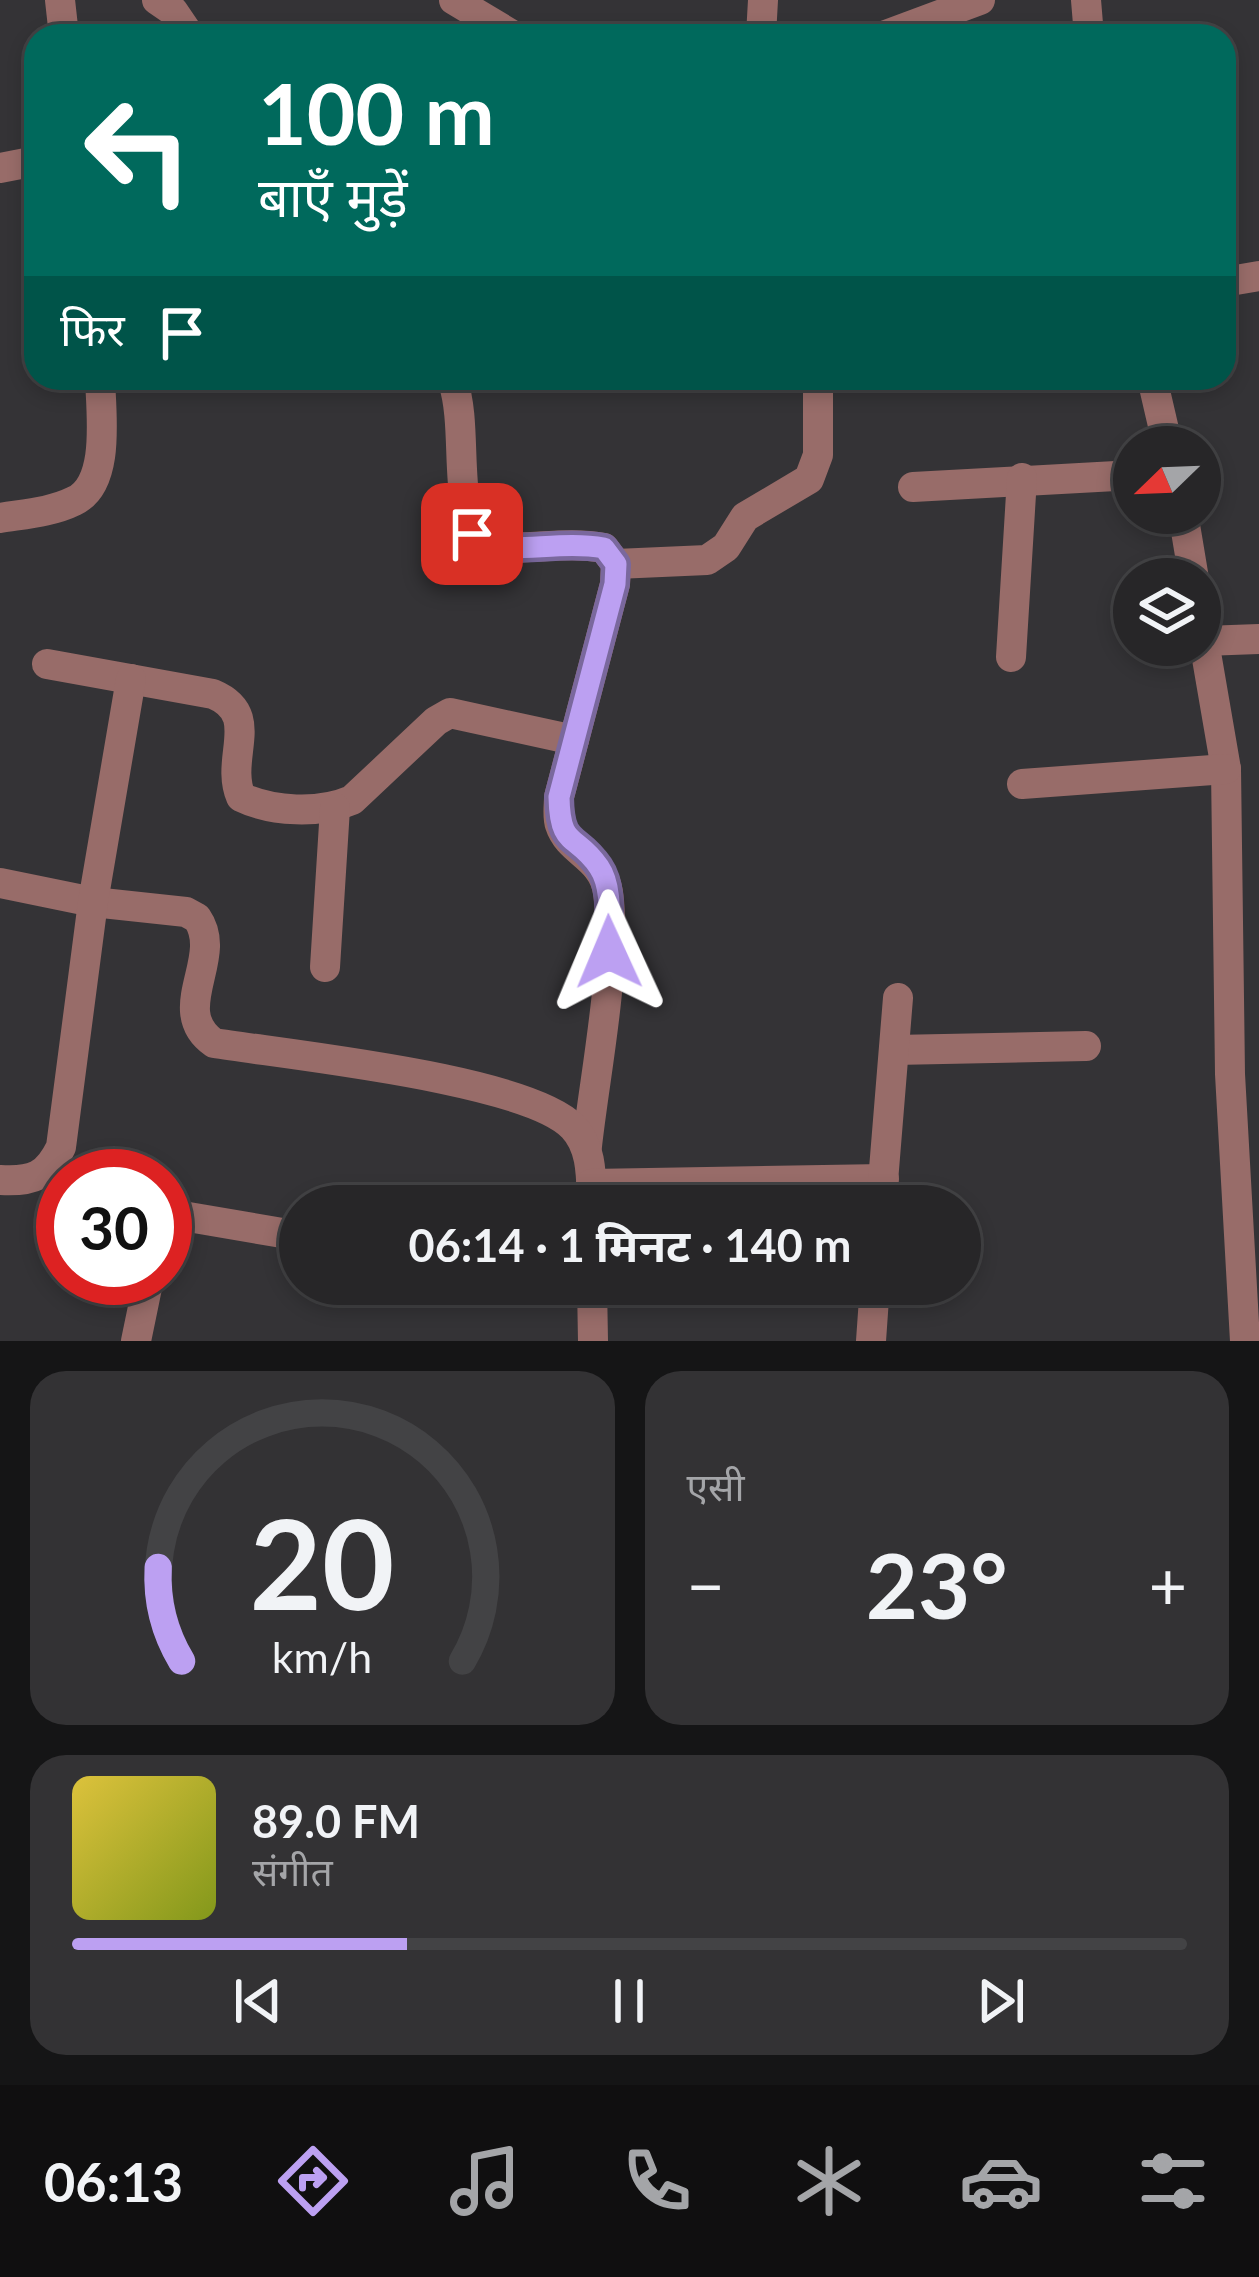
<!DOCTYPE html>
<html lang="hi">
<meta charset="utf-8">
<style>
:root{--surface:#272628;--page:#333234;--text:#f1f3f6;--muted:#a4a5a8;--line:#434345;--accent:#bca0f2}
body{margin:0;font-family:Lato,"Noto Sans Devanagari",sans-serif;background:var(--page);color:var(--text);height:100vh;display:flex;flex-direction:column;font-size:45px;white-space:nowrap}
*{box-sizing:border-box;margin:0}
p{font-size:39px;color:var(--muted)}
.icon{flex:none;width:66px;height:66px;fill:none;stroke:currentColor;stroke-width:2;stroke-linecap:round;stroke-linejoin:round}
.map{position:relative;height:1341px;overflow:hidden}
.drawer{display:flex;flex-direction:column;gap:30px;padding:30px;background:#151516;flex:1}
.drawer>*{flex:none}
.top-card{position:absolute;left:24px;top:24px;width:1212px;height:366px;border-radius:36px;box-shadow:0 6px 18px #0003,0 0 0 3px var(--line);background:#00695c;color:#fff;overflow:hidden}
.needle{width:78px;rotate:247deg}
.controls{position:absolute;left:1113px;top:426px;display:grid;gap:24px}
.controls a{display:grid;place-items:center;width:108px;height:108px;border-radius:50%;background:var(--surface);box-shadow:0 6px 18px #0003,0 0 0 3px var(--line);font-size:60px}
.speed{position:absolute;left:36px;top:1149px;display:flex;gap:24px;font-size:60px;font-weight:700;text-align:center}
.speed>*{display:grid;place-content:center;width:156px;height:156px;border-radius:50%;background:var(--surface);box-shadow:0 6px 18px #0003,0 0 0 3px var(--line);line-height:1}
.speed .limit{border:18px solid #d22;background:#fff;color:#111}
.pin{position:absolute;display:grid;place-items:center;width:102px;height:102px;color:#fff;margin:-51px;border-radius:24px;box-shadow:0 6px 18px #0006}
.me{position:absolute;width:132px;margin:-66px;rotate:359deg;stroke-linejoin:round;filter:drop-shadow(0 0 9px #0008)}
.turn{display:flex;align-items:center;gap:42px;height:252px;padding:0 36px;font-size:54px}
.turn .icon{width:156px;height:156px;stroke-width:2.5}
.turn b{display:block;font-size:84px;line-height:102px}
.then{display:flex;align-items:center;height:114px;padding:0 36px;background:#0003;gap:24px;font-size:45px}
.big{font-size:90px;font-weight:700;line-height:1.1}
.drawer .card{flex:1;display:flex;flex-direction:column;justify-content:center;gap:18px;min-width:0;padding:0 42px;border-radius:36px;background:var(--page)}
.drawer .dial{align-items:center;gap:0}
.dial svg{height:312px;overflow:visible;fill:none;stroke:var(--line);stroke-width:7;stroke-linecap:round;text-anchor:middle}
.dial text{fill:var(--text);stroke:none}
.song{display:flex;align-items:center;gap:36px}
.cover{width:144px;height:144px;border-radius:18px;background:linear-gradient(135deg,hsl(50 70% 55%),hsl(70 70% 35%))}
.played{height:12px;border-radius:6px;background:linear-gradient(90deg,var(--accent) 30%,var(--line) 30%)}
.keys{display:flex;justify-content:space-around;direction:ltr}
.heat{display:flex;justify-content:space-between;align-items:center;font-size:66px;direction:ltr}
.drawer .tiles{flex:1;display:grid;gap:30px;grid-template-columns:1fr 1fr}
.card:last-child{grid-column:span 2}
.trip{position:absolute;left:279px;top:1185px;width:702px;height:120px;border-radius:60px;background:var(--surface);box-shadow:0 6px 18px #0003,0 0 0 3px var(--line);font-weight:700;line-height:120px;text-align:center}
.tab-bar{display:flex;height:192px;justify-content:space-around;align-items:center;background:#100f10;color:var(--muted)}
.tab-bar .icon{width:84px;height:84px}
.tab-bar .active{color:var(--accent)}
.tab-bar b{font-size:54px;color:var(--text)}
.map>svg:first-child{display:block}
.lines{fill:none;stroke-linecap:round;stroke-linejoin:round}
.minor{stroke:#986c69;stroke-width:30}
.route-casing{stroke:#7a689d;stroke-width:30}
.route{stroke:#bca0f2;stroke-width:21}
</style>
<div class="map">
<svg width="1259" height="1341" viewBox="0 0 1259 1341">
<rect width="100%" height="100%" fill="#343336"/>
<g class="lines">
<!-- minor -->
<g class="minor">
<polyline points="60,0 64,36"/>
<polyline points="157,0 173,11 190,36"/>
<polyline points="454,0 514,36"/>
<polyline points="1086,0 1089,36"/>
<polyline points="761,36 763,0"/>
<polyline points="883,36 980,0"/>
<polyline points="0,168 36,161"/>
<polyline points="1224,282 1259,276"/>
<path d="M444,378L453,382C469,429 451,510 482,546C523,552 563,540 604,548L616,564L615,584L559,797C559,805 557,817 560,825C569,853 602,856 608,892C618,962 595,1073 587,1146"/>
<polyline points="1152,378 1168,447"/>
<polyline points="913,487 1134,475"/>
<polyline points="1183,513 1194,579"/>
<path d="M0,518C24,514 52,512 74,501C111,484 101,413 100,378"/>
<polyline points="616,564 707,560 726,547 745,517 809,479 818,455 818,378"/>
<polyline points="1200,618 1226,769 1230,1074 1245,1341"/>
<polyline points="1204,641 1259,639"/>
<polyline points="1011,657 1022,478"/>
<path d="M47,664L213,694C263,715 224,757 241,797C272,812 320,814 352,800L436,721L450,713L574,740"/>
<polyline points="1022,784 1226,769"/>
<path d="M0,883L93,902L186,912L197,918C225,958 167,1010 214,1043C289,1055 527,1079 573,1127C593,1148 591,1179 592,1206"/>
<polyline points="325,967 335,808"/>
<polyline points="894,1050 1086,1046"/>
<path d="M0,1180C33,1182 47,1176 61,1147L93,902L131,679"/>
<polyline points="591,1184 884,1179"/>
<polyline points="881,1206 898,998"/>
<polyline points="165,1213 300,1236"/>
<polyline points="592,1284 593,1341"/>
<polyline points="136,1341 149,1278"/>
<polyline points="871,1341 875,1284"/>
</g>
</g>
<g class="lines">
<!-- route casing -->
<g class="route-casing">
<path id="route" d="M472,534L482,546C523,552 563,541 604,548L616,564L615,584L559,797C560,849 576,833 599,867C614,889 608,926 609,952"/>
</g>
<!-- route -->
<use href="#route" class="route"/>
</g>
</svg>
<div class="controls">
<a><svg class="needle" viewBox="-14 -14 28 28"><path d="M0-13l5 13h-10z" fill="#e53935"/><path d="M0 13l5-13h-10z" fill="#a4a5a8"/></svg></a>
<a><svg class="icon" aria-label="layers" viewBox="0 0 24 24"><path d="M12 4l9 5-9 5-9-5zM3 14l9 5 9-5"/></svg></a>
</div>
<div class="speed"><div class="limit">30</div></div>
<div class="pin" style="left:472px;top:534px;background:#d93025"><svg class="icon" aria-label="arrive" viewBox="0 0 24 24"><path d="M6 21V4h12l-3 4 3 4H6"/></svg></div>
<svg class="me" style="left:609px;top:952px" viewBox="-20 -20 40 40"><path d="M0-17L14 15 0 8-14 15z" fill="#bca0f2" stroke="#fff" stroke-width="4"/></svg>
<div class="trip">06:14 · 1 मिनट · 140 m</div>
<div class="top-card">
<div class="turn"><svg class="icon" aria-label="left" viewBox="0 0 24 24"><path d="M17 20v-9H6M10 6l-5 5 5 5"/></svg><div><b>100 m</b>बाएँ मुड़ें</div></div>
<div class="then">फिर<svg class="icon" aria-label="arrive" viewBox="0 0 24 24"><path d="M6 21V4h12l-3 4 3 4H6"/></svg></div>
</div>
</div>
<section class="drawer">
<div class="tiles">
<div class="card dial"><svg viewBox="0 0 100 80">
<path d="M14 69A42 42 0 1 1 86 69"/>
<path d="M14 69A42 42 0 0 1 8 45" stroke="#bca0f2"/>
<text x="50" y="56" font-size="32" font-weight="700">20</text>
<text x="50" y="72" font-size="11">km/h</text>
</svg></div>
<div class="card"><p>एसी</p>
<div class="heat"><a>−</a><b class="big">23°</b><a>+</a></div>
</div>
<div class="card">
<div class="song"><i class="cover"></i><div><b>89.0 FM</b><p>संगीत</p></div></div>
<div class="played"></div>
<div class="keys"><svg class="icon" aria-label="previous" viewBox="0 0 24 24"><path d="M18 5L8 12l10 7zM5 5v14"/></svg><svg class="icon" aria-label="pause" viewBox="0 0 24 24"><path d="M8 5v14M16 5v14"/></svg><svg class="icon" aria-label="next" viewBox="0 0 24 24"><path d="M6 5l10 7-10 7zM19 5v14"/></svg></div>
</div>
</div>
</section>
<nav class="tab-bar">
<b>06:13</b>
<svg class="icon active" aria-label="directions" viewBox="0 0 24 24"><path d="M12 3l9 9-9 9-9-9zM9 14v-3h6M13 9l2 2-2 2"/></svg>
<svg class="icon" aria-label="music" viewBox="0 0 24 24"><path d="M9 18V5l10-2v13"/><circle cx="6" cy="18" r="3"/><circle cx="16" cy="16" r="3"/></svg>
<svg class="icon" aria-label="phone" viewBox="0 0 24 24"><path d="M5 4h4l2 5-3 2q2 4 5 5l2-3 5 2v4C11 20 4 13 5 4z"/></svg>
<svg class="icon" aria-label="climate" viewBox="0 0 24 24"><path d="M12 3v18M4 7l16 10M4 17L20 7"/></svg>
<svg class="icon" aria-label="car" viewBox="0 0 24 24"><path d="M5 17H2v-5l4-1 3-4h7l3 4 3 1v5h-3M9 17h6M6 11h13"/><circle cx="7" cy="17" r="2"/><circle cx="17" cy="17" r="2"/></svg>
<svg class="icon" aria-label="filters" viewBox="0 0 24 24"><path d="M4 7h16M4 17h16"/><circle cx="9" cy="7" r="2"/><circle cx="15" cy="17" r="2"/></svg>
</nav>
